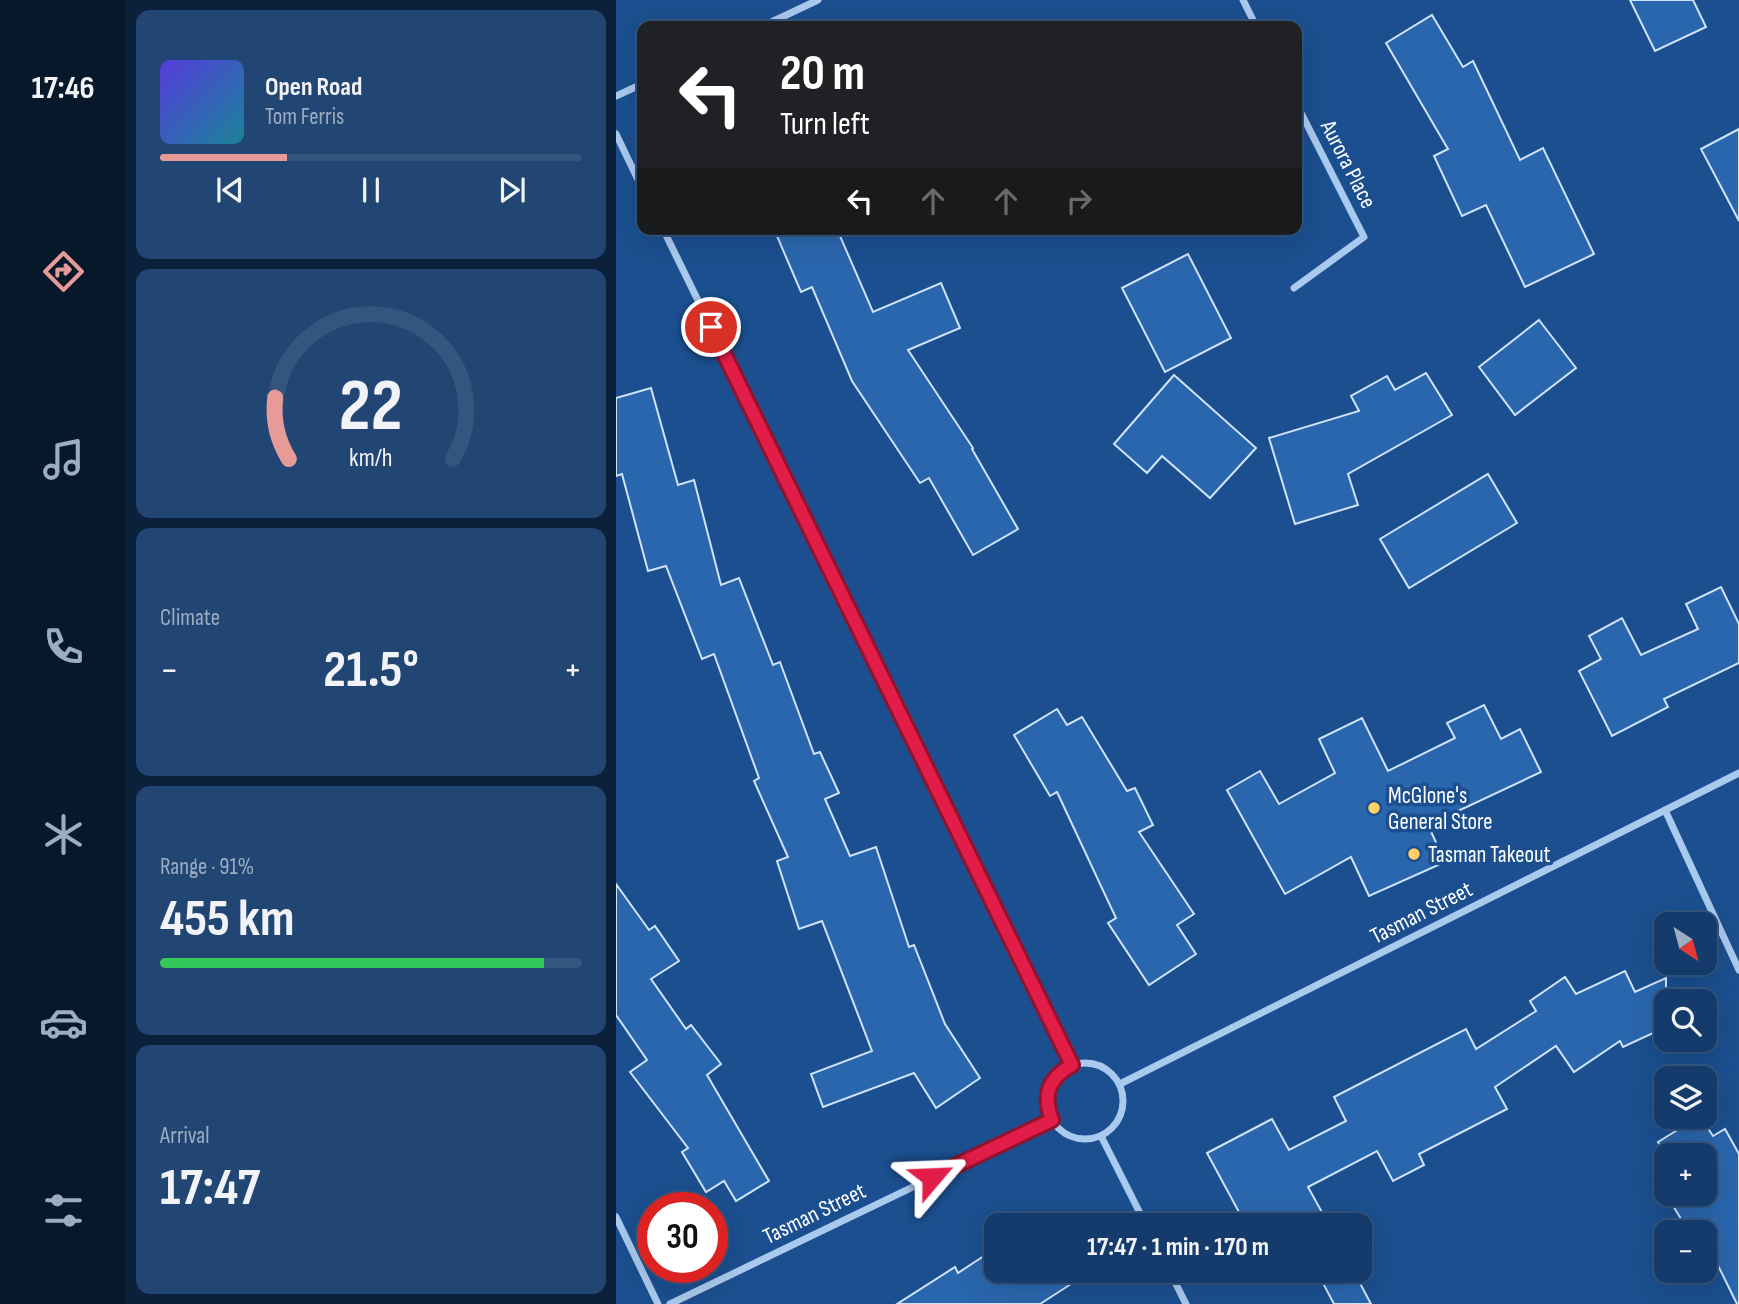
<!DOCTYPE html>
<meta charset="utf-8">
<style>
:root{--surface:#143b6b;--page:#214673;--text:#f1f3f6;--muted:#9dadc1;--line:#33557e;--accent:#e69b98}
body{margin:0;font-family:"Sofia Sans Condensed",sans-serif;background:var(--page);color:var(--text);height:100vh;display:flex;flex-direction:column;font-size:26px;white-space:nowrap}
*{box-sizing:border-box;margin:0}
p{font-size:23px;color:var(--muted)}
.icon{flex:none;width:38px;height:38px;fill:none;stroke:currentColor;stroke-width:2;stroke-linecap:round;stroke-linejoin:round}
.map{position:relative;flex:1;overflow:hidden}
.panel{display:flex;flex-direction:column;gap:10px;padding:10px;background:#0b203b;width:490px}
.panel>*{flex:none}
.hud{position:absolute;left:21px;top:21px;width:665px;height:214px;border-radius:14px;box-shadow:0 7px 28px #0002,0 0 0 2px var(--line);background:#202124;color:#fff;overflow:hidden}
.needle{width:46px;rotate:144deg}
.controls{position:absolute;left:1038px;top:912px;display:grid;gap:14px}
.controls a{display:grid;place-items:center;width:63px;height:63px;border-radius:14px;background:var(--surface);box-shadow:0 7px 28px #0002,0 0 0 2px var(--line);font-size:35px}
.speed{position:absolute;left:21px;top:1192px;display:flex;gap:14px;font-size:35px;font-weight:700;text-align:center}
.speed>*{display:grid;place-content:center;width:91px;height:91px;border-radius:50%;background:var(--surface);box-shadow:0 7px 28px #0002,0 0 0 2px var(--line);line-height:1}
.speed .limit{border:10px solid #d22;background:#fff;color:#111}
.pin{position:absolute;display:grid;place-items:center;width:60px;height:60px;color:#fff;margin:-30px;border:4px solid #fff;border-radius:50%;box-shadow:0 2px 7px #0007}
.me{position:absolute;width:77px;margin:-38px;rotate:64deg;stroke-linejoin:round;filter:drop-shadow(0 0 5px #0008)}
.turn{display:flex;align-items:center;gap:24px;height:147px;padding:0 28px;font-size:32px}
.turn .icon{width:91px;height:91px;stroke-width:2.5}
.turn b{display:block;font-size:49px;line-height:60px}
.lanes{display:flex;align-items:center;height:66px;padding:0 28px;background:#0003;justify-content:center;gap:35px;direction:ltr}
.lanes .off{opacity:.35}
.big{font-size:52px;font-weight:700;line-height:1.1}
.panel .card{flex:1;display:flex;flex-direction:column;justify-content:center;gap:10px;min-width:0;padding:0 24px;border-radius:14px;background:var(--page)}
.panel .dial{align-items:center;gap:0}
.dial svg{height:182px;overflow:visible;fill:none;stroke:var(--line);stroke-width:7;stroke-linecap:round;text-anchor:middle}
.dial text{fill:var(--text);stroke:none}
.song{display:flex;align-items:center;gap:21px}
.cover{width:84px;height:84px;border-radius:10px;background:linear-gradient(135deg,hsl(250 70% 55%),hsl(190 70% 35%))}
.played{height:7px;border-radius:4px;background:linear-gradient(90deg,var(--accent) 30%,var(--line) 30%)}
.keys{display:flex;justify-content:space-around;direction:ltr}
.heat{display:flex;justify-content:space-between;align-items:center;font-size:38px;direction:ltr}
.charge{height:10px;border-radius:5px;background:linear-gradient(90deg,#34c759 91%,var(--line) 0)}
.trip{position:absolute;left:368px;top:1213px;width:388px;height:70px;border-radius:14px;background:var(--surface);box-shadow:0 7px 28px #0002,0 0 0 2px var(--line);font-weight:700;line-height:70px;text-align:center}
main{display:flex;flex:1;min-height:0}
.tabs{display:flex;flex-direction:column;width:126px;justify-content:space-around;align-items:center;background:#08182b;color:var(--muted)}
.tabs .icon{width:49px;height:49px}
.tabs .selected{color:var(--accent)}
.tabs b{font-size:32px;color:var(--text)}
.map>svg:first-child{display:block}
.building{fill:#2a66ad;stroke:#cfe3fa;stroke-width:2}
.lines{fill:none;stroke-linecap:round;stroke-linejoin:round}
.minor{stroke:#a9c9ee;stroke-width:7}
.route-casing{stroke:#92132f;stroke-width:18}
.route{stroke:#e11d48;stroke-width:12}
.poi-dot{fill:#ffd166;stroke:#1b4f8f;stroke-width:2.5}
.labels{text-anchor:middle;stroke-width:7;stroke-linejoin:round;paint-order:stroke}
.street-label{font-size:23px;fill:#fff;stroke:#1b4f8f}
.poi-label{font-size:23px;fill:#fff;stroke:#1b4f8f;text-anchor:start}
</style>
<main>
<nav class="tabs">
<b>17:46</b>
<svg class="icon selected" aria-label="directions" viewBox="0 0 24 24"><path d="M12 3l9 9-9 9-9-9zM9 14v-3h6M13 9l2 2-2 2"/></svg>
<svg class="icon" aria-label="music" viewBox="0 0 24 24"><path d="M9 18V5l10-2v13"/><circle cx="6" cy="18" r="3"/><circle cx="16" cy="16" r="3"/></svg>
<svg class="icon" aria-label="phone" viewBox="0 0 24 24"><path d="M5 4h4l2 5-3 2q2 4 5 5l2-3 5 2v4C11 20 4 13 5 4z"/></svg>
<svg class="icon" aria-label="climate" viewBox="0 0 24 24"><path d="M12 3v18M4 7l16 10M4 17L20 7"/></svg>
<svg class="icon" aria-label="car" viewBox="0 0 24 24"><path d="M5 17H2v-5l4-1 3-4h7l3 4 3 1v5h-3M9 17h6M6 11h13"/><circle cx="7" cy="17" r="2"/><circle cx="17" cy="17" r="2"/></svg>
<svg class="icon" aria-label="filters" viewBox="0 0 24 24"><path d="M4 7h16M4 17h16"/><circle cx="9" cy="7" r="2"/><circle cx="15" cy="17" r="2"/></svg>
</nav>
<section class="panel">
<div class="card">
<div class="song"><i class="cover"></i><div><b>Open Road</b><p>Tom Ferris</p></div></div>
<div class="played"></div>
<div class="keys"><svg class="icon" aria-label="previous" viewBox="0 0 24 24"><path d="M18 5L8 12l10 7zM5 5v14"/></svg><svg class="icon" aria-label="pause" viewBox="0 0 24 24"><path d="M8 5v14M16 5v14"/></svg><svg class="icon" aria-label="next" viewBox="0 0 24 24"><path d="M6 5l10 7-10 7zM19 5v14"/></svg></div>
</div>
<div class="card dial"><svg viewBox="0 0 100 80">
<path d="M14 69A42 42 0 1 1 86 69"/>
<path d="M14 69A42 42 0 0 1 8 42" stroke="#e69b98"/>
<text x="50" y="56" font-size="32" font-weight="700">22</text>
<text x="50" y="72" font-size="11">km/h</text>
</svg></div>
<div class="card"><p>Climate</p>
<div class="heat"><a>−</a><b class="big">21.5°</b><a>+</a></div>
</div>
<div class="card"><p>Range · 91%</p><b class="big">455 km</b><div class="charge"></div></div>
<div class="card"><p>Arrival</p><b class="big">17:47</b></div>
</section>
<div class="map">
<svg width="1123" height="1304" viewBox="0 0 1123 1304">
<rect width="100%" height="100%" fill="#1b4f8f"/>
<!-- building -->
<g class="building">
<polygon points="1014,0 1077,0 1090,27 1039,51"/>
<polygon points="816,15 847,67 857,61 904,160 927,148 978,254 909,287 870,205 846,216 818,156 832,149 770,43"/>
<polygon points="1123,129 1123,221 1085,149"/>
<polygon points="158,229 221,229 257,312 325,283 344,328 292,350 357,448 356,449 402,529 357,555 313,478 304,483 236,381 196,287 185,292"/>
<polygon points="572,254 615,338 549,372 506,288"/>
<polygon points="923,320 960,368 899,415 863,367"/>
<polygon points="810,373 836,415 732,474 742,505 679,524 653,438 743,411 735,396 771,376 779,390"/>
<polygon points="558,375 640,448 594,498 546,456 531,473 498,444"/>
<polygon points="35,388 62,485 78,480 105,585 123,578 157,665 164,662 198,754 204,752 223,793 209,799 234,856 260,847 293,947 298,945 329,1024 364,1078 320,1108 298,1073 207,1107 195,1074 256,1051 206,921 183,929 161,861 172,857 138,781 143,778 98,654 86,659 50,566 32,571 6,474 0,476 0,398"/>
<polygon points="872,474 901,523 793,588 764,539"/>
<polygon points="1105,587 1123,624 1123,663 1048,699 1052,707 996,736 963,671 985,659 973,636 1006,618 1025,655 1082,629 1070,604"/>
<polygon points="868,705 885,739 904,729 925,772 812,825 829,862 753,896 735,857 669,894 611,790 644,771 663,804 719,773 703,739 746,718 772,771 839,738 831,723"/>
<polygon points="441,709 451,725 466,717 511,791 519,788 537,825 523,832 578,914 561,925 580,954 533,985 492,923 500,918 441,792 434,796 398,735"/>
<polygon points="0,884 33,930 39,926 63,961 35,979 70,1029 75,1025 105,1064 91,1075 153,1181 120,1201 108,1181 90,1192 66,1152 72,1148 14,1072 31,1060 0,1015"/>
<polygon points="1009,971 1019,992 1050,978 1050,1027 1007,1047 1004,1041 958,1072 940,1046 879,1087 891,1109 803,1154 808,1165 777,1181 761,1151 692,1187 713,1225 630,1225 591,1153 656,1119 673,1150 730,1121 718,1097 850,1029 860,1049 920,1011 914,1001 949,977 960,994"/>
<polygon points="1084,1116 1097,1136 1109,1129 1123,1154 1123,1304 1121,1304 1088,1237 1088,1232 1073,1232 1051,1196 1055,1194 1088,1194 1088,1155 1050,1155 1042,1142"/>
<polygon points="380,1248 380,1270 447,1270 455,1284 424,1304 281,1304 339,1267 342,1273"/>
<polygon points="700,1270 737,1270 755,1304 718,1304"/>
</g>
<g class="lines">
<!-- minor -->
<g class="minor">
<polyline points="627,0 640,26"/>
<polyline points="147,26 202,0"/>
<polyline points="0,96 26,84"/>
<polyline points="0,134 26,188"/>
<polyline points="47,229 456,1064"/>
<polyline points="678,288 748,237 681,105"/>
<polyline points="1049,810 1123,970"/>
<circle cx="469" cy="1101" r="38"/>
<polyline points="504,1084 1123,773"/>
<polyline points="485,1136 530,1225"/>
<polyline points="0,1217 42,1304"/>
<polyline points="553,1270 570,1304"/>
<polyline points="54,1304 436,1120"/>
</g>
</g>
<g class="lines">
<!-- route casing -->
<g class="route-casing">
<path id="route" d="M95,327L456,1065C433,1078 426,1094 436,1120L316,1177"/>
</g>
<!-- route -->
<use href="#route" class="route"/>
</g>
<!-- markers -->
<g class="poi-dot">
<circle cx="758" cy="808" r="7"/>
<circle cx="798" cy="854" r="7"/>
</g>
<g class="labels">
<!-- street labels -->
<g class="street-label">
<text transform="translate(733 164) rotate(63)" y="8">Aurora Place</text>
<text transform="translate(805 912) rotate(-27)" y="8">Tasman Street</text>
<text transform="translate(198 1213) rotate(-26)" y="8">Tasman Street</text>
</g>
<!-- poi labels -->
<g class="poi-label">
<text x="772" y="803">McGlone's<tspan x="772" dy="26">General Store</tspan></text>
<text x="812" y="862">Tasman Takeout</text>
</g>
</g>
</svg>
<div class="controls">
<a><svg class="needle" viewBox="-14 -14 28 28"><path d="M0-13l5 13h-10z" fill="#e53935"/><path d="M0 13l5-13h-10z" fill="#9dadc1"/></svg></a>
<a><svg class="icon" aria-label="search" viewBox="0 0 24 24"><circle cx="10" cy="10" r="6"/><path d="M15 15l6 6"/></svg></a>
<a><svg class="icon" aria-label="layers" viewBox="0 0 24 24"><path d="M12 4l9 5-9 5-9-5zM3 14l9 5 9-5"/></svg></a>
<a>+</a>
<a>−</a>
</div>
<div class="speed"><div class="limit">30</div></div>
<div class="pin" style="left:95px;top:327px;background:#d93025"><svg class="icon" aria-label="arrive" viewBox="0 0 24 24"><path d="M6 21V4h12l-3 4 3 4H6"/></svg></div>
<svg class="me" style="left:316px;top:1177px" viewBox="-20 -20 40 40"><path d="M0-17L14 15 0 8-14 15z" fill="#e11d48" stroke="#fff" stroke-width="4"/></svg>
<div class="trip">17:47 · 1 min · 170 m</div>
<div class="hud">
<div class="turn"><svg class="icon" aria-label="left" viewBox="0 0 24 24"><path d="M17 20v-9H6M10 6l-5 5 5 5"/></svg><div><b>20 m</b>Turn left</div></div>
<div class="lanes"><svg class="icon" aria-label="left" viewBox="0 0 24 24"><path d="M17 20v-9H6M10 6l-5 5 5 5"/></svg><svg class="icon off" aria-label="ahead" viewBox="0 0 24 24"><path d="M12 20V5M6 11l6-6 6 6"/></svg><svg class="icon off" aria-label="ahead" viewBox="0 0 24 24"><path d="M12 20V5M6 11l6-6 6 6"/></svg><svg class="icon off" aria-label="right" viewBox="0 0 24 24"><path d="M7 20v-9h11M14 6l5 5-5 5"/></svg></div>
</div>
</div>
</main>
